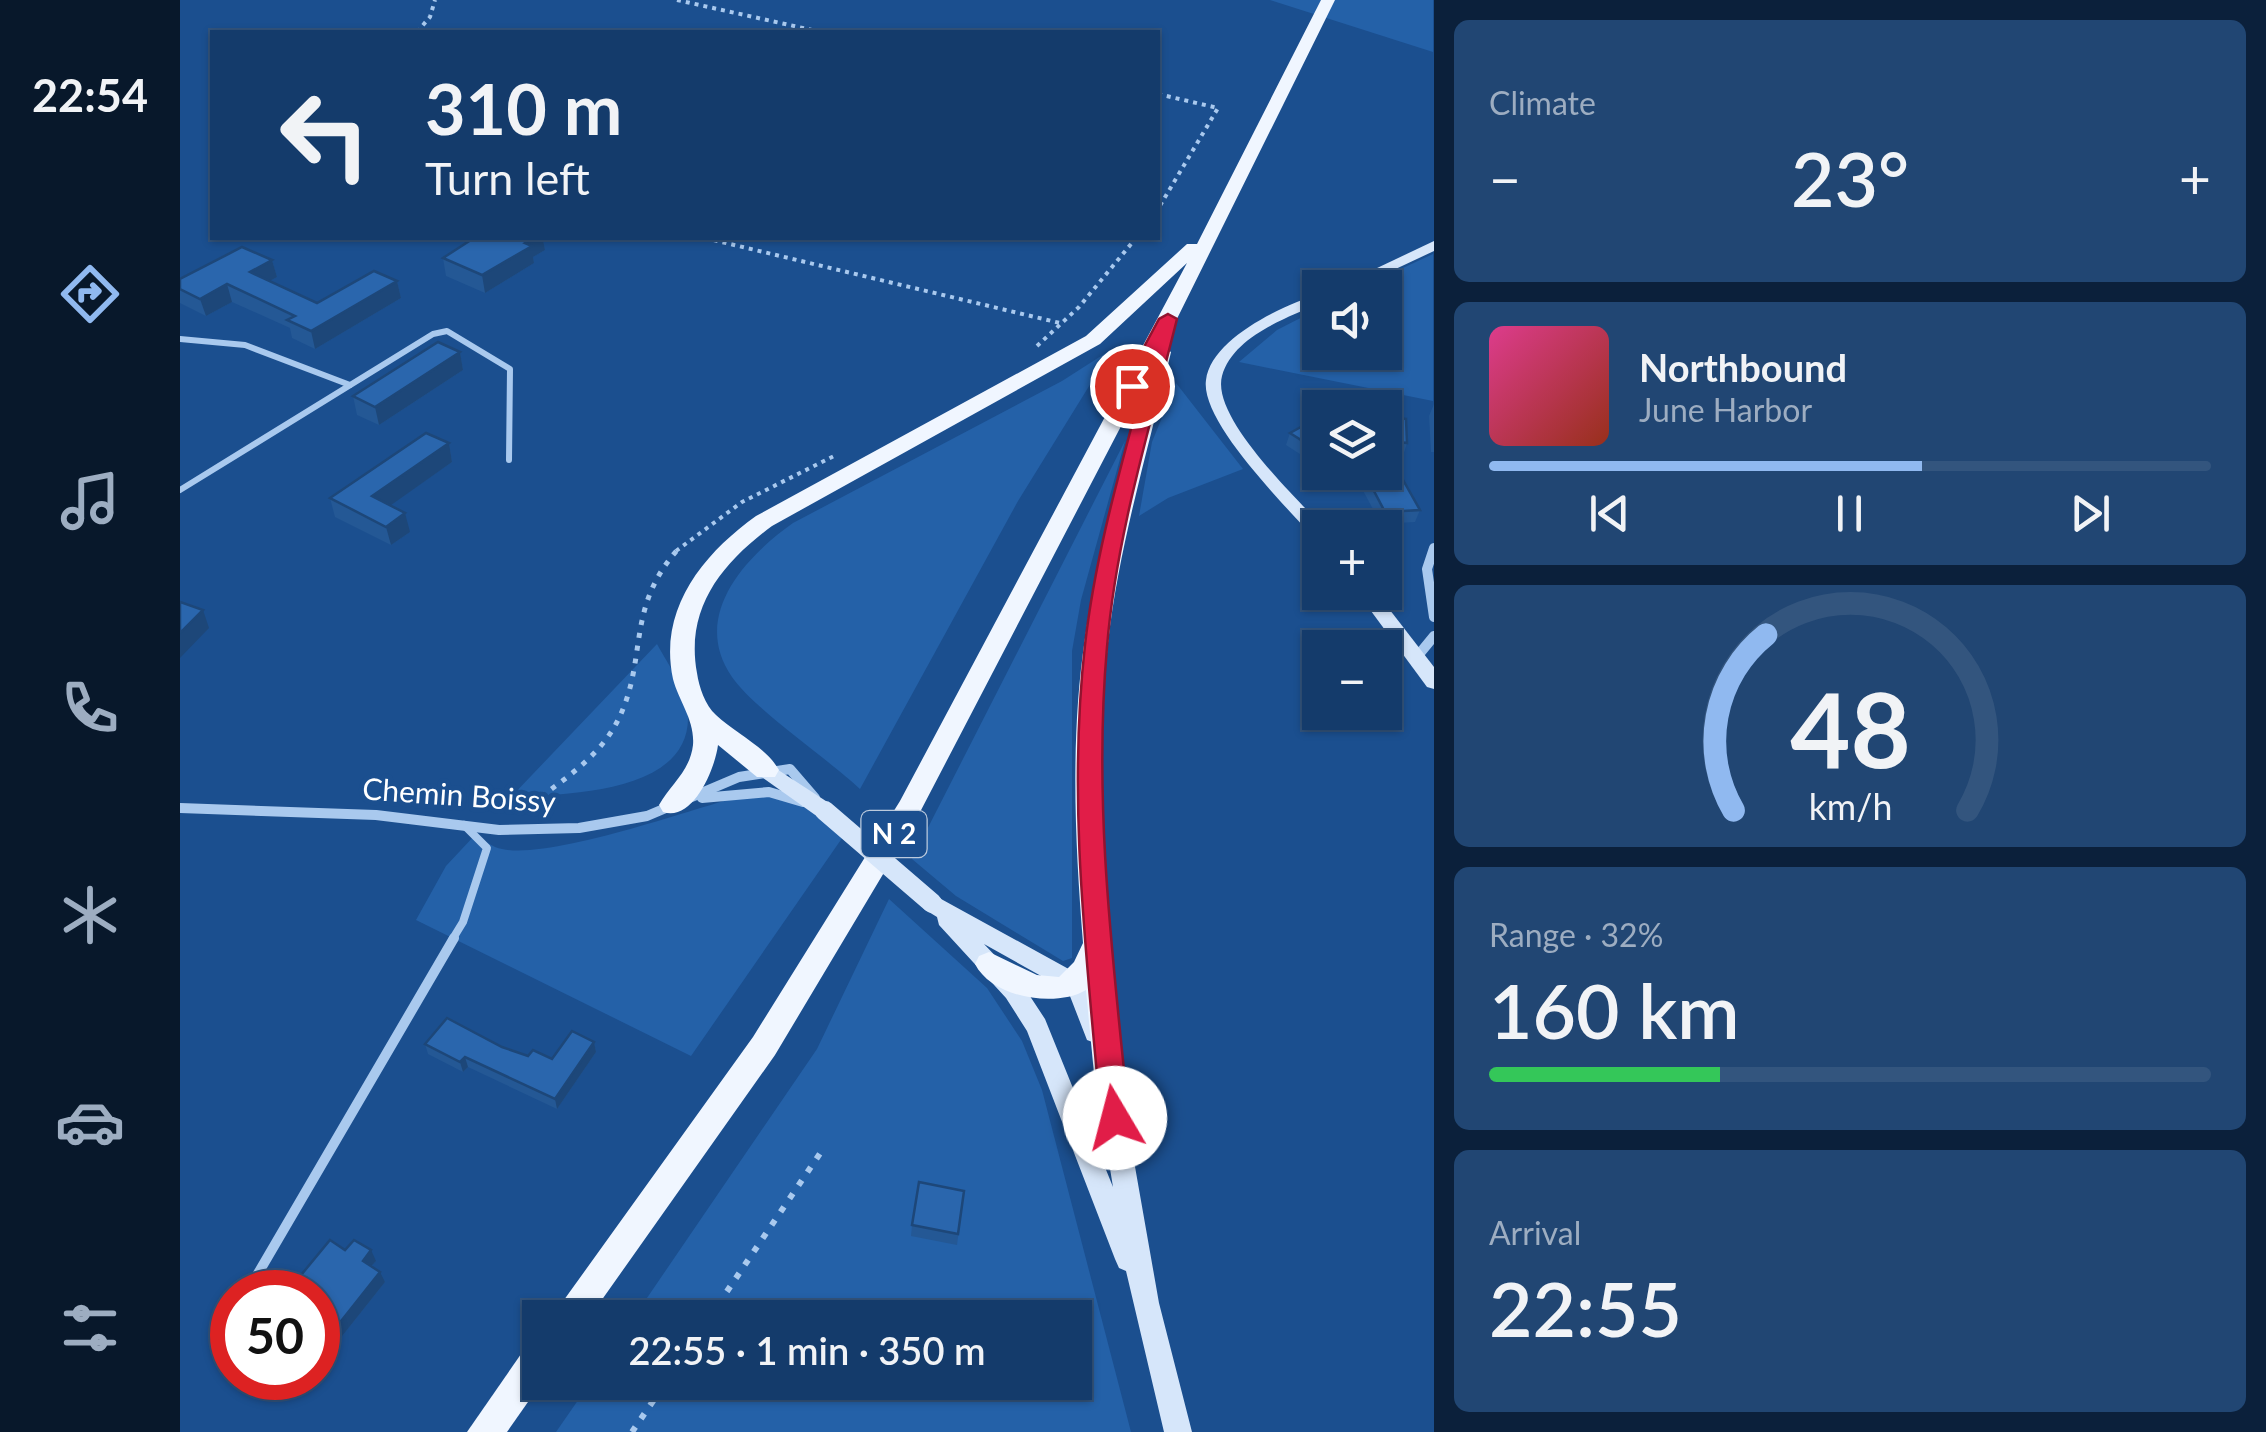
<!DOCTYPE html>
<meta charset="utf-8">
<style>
:root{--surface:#143b6b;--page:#214673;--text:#f1f3f6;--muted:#9dadc1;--line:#33557e;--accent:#90b9f0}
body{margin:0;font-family:Lato,sans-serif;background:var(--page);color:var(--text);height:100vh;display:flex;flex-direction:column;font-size:38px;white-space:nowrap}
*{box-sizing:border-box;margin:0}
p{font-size:32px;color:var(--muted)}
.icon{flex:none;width:55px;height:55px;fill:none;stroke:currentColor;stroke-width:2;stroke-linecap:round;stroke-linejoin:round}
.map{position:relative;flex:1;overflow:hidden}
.drawer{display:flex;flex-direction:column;gap:20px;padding:20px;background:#0b203b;width:832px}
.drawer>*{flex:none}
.hud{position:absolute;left:30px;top:30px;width:950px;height:210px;border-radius:0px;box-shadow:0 2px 8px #0004,0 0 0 2px var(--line);background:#143b6b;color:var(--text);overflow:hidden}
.controls{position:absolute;left:1122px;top:270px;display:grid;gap:20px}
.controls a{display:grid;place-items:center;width:100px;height:100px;border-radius:0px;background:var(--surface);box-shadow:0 2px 8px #0004,0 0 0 2px var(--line);font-size:50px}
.speed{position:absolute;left:30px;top:1270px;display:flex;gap:20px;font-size:50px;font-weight:700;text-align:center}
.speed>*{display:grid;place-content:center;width:130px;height:130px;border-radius:50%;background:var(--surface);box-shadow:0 2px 8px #0004,0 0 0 2px var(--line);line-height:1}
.speed .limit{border:15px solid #d22;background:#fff;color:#111}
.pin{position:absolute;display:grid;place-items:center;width:85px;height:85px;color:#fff;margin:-42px;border:5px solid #fff;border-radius:50%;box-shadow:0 2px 10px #0007}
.me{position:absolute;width:110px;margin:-55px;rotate:352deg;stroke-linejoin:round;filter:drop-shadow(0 0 8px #0008)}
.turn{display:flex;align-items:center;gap:35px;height:210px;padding:0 50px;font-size:45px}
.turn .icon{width:130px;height:130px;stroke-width:2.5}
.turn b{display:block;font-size:70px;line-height:85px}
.big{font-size:75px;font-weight:600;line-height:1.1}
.drawer .card{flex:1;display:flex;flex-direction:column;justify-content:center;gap:15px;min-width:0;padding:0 35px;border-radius:15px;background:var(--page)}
.drawer .dial{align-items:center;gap:0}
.dial svg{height:260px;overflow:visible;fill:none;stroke:var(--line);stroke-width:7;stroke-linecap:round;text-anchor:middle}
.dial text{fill:var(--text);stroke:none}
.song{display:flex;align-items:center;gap:30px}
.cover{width:120px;height:120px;border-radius:15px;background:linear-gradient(135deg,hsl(330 70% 55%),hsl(10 70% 35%))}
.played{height:10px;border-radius:5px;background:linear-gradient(90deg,var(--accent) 60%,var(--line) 60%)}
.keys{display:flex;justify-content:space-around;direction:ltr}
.heat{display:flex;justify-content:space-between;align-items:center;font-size:55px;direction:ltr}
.charge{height:15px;border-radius:8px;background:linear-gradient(90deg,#34c759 32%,var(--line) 0)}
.trip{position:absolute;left:342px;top:1300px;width:570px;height:100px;border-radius:0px;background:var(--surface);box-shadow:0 2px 8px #0004,0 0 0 2px var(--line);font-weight:600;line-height:100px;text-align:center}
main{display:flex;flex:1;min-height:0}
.tab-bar{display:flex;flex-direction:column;width:180px;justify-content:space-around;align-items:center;background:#08182b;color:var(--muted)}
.tab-bar .icon{width:70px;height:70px}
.tab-bar .selected{color:var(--accent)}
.tab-bar b{font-size:45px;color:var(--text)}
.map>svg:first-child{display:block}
.green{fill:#2461a8}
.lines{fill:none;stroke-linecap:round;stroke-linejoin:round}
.path-far2{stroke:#a9c9ee;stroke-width:4;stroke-dasharray:4 5;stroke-linecap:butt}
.path-far1{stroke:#a9c9ee;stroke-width:5;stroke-dasharray:5 8;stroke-linecap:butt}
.path{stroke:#a9c9ee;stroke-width:6;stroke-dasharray:6 10;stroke-linecap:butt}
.service-far2{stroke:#a9c9ee;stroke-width:6}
.service-far1{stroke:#a9c9ee;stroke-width:8}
.service{stroke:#a9c9ee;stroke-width:10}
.minor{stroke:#a9c9ee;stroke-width:10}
.secondary{fill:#d6e6fa;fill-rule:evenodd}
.primary{fill:#f0f6ff;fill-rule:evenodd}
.secondary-bridge{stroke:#d6e6fa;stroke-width:20}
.wall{fill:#245895}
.shaded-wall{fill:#1d4779}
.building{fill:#2a66ad;stroke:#1d4779;stroke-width:2.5}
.route{fill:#e11d48;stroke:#92132f;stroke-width:2.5}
.labels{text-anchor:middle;stroke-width:10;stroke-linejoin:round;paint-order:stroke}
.shield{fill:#1b4f8f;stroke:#bbcadd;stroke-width:2.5}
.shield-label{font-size:28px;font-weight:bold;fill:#fff}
.street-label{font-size:30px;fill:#fff;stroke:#1b4f8f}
</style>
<main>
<nav class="tab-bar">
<b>22:54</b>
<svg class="icon selected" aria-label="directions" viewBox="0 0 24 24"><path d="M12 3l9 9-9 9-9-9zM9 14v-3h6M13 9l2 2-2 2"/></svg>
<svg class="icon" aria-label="music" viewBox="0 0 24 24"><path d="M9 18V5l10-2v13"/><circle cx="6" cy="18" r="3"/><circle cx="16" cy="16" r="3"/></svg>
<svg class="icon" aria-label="phone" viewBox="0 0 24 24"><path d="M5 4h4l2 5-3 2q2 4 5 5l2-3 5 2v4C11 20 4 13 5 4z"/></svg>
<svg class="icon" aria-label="climate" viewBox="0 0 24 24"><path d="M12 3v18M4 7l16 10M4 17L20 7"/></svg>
<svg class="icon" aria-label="car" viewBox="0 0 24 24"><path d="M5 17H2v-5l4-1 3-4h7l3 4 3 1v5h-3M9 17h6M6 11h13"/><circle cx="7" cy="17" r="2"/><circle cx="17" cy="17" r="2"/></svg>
<svg class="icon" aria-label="filters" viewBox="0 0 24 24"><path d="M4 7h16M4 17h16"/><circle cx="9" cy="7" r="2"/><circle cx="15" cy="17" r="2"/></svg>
</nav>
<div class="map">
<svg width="1254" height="1432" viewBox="0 0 1254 1432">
<rect width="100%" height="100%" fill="#1b4f8f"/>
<!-- green -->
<g class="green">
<polygon points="1090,0 1253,0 1253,52"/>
<polygon points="1253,254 1253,401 1059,362 1097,330 1140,308 1140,352 1205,352 1205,288 1182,287"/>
<path d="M932,349L838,501L680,789C647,758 575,710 552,677C510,616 565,557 613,523L882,381Z"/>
<polygon points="996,383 1063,469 988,498 959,516 972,442"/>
<polygon points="945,441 901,600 892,651 892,958 883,961 776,896 732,859"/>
<path d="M477,644C488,665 508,691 508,715C511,794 386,794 331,797Z"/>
<path d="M572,793L606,796L667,831L511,1056L236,920L266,866L295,835C303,839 313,848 322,849C372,860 517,807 572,793Z"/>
<polygon points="709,899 807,988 842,1041 862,1090 951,1432 376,1432 410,1383 895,1382 895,1318 454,1317 637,1049"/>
</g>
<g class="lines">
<!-- path-far2 -->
<g class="path-far2">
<polyline points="497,0 641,32"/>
<polyline points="237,32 250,17 255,0"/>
<polyline points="978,94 1038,108 978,209"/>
<polyline points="525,238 880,323"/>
<polyline points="857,346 899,307 956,238"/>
<polyline points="496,551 562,502 654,456"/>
</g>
<!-- path-far1 -->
<path class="path-far1" d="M340,812C374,786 417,761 437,722C469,660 444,609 499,548"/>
<!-- path -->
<g class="path">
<polyline points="529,1318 643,1149"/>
<polyline points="452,1432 486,1382"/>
</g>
<!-- service-far2 -->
<g class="service-far2">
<polyline points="0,339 65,345 170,385"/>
<polyline points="0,490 253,334 267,331 330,369 329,460"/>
</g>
<!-- service-far1 -->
<polyline class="service-far1" points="272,940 283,922 307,848 284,825"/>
<!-- service -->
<polyline class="service" points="73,1282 274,938"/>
<!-- minor -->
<g class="minor">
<polyline points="1254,548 1247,569 1254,617"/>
<polyline points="1236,658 1254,636"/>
<polyline points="522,798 589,792 623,802"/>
<polyline points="0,808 196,815 319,830 399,828 467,816 559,777 610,769 635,798"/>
</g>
<!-- secondary -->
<g class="secondary">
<polygon points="1254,241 1254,251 1175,288 1155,288"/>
<path d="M1140,294V303C1107,318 1053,336 1042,376C1031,418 1117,498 1144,528H1140V540L1134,538C1106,506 1020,422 1026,380C1031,338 1105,304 1140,294Z"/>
<polygon points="1177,592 1196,592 1254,667 1254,689 1247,687"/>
<polygon points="586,762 652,805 656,811 652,817 638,817 579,775 576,770 579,765"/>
<polygon points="752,894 905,978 909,985 927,1033 923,1040 915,1043 907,1040 888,991 804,944 842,984 865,1019 933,1187 914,1070 917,1062 926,1059 935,1062 938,1070 979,1303 1012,1432 984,1432 946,1271 939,1268 935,1259 847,1031 826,998 759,925 757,917 744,909 741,903 744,897"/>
</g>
<!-- primary -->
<g class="primary">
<path d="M1141,0H1155L983,347L991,352C969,448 939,544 928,643C912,790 930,938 945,1084L941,1094L930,1098L919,1094L915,1084L906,990C876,1008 812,998 795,964L799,956L809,952L857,975L879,977L894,962L903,943C895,842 890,739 905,638C917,552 942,469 963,384L739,814L595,1055L409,1318H371L573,1037L720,801L1007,263L920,344L592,526C542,563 505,608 517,673C519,687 525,705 536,715C555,733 586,747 599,770L595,777H577L538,745C535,769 513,822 483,812L479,805C491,784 510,771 513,745C515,720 499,702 493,679C478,609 523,554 576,516L906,336L1007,244H1017Z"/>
<polygon points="360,1339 362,1382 327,1432 287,1432 348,1344"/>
</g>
<!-- secondary-bridge -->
<polyline class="secondary-bridge" points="645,811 752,903"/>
</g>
<!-- wall -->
<g class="wall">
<polygon points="363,240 365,250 353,257 354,263 305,293 266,276 263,258"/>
<polygon points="92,260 97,277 89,281 137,303 217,281 221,298 135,349 112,338 110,328 52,302 26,316 0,303 0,279"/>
<polygon points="280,352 283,370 199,425 177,415 173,396"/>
<polygon points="1254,404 1254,452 1251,452 1249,416"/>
<polygon points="1205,417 1227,443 1223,456 1208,454 1240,510 1235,522 1201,524 1173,472 1205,472"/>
<polygon points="1140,428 1140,467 1106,445 1110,433"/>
<polygon points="269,443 272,462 210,505 230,532 211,545 155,517 150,498"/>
<polygon points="414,1042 416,1052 377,1109 288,1067 283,1072 248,1054 245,1044 322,1047 348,1056 372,1059"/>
<polygon points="784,1191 777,1245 731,1236 732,1225"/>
<polygon points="165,1250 196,1261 192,1266 205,1282 159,1340 138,1327 138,1292"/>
</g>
<!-- shaded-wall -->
<g class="shaded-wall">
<polygon points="353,238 368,238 363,240 365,250 353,257 354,263 305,293 302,275"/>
<polygon points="92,260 97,277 75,289 70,272"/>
<polygon points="217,281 221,298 135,349 131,331"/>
<polygon points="47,284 52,302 26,316 20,299"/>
<polygon points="280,352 283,370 199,425 195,407"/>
<polygon points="269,443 272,462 197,515 192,496"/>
<polygon points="225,513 230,532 211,545 206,527"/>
<polygon points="23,610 29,628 0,658 0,633"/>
<polygon points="414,1042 416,1052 377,1109 375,1099"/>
<polygon points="285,1057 288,1067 283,1072 280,1062"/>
<polygon points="191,1250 196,1261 187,1271 183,1261"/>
<polygon points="200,1272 205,1282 159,1340 154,1330"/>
</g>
<!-- building -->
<g class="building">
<polygon points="294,238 354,238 345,243 352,246 302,275 263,258"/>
<polygon points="62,247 92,260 70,272 137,303 194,271 217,281 131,331 107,320 115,316 47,284 20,299 0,289 0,279"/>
<polygon points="258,342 280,352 195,407 173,396"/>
<polygon points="1205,417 1226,419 1227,443 1205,440"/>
<polygon points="1130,422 1140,428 1140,452 1110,433"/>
<polygon points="246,433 269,443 192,496 225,513 206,527 150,498"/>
<polygon points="1205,448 1240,510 1205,512 1184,472 1205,472"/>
<polygon points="0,602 23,610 0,633"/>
<polygon points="267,1018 322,1047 348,1056 353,1050 372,1059 392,1031 414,1042 375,1099 285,1057 280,1062 245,1044"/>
<polygon points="739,1182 784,1191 778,1234 732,1225"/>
<polygon points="150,1240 165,1250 174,1240 191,1250 183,1261 200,1272 154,1330 138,1320 138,1292 107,1292"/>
</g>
<!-- route -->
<path class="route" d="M988,314L997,319C970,427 936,536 927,647C913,805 933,961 949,1118L945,1127L935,1131L925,1127L921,1118C907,961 887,803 905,645C915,556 940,470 963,384L952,392L943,386L979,319Z"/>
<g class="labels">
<!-- shield labels -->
<rect class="shield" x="681.5" y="811" width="65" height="46" rx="8"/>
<g class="shield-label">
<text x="714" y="844">N 2</text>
</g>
<!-- street labels -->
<g class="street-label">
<text transform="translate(279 796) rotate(4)" y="10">Chemin Boissy</text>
</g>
</g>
</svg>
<div class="controls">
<a><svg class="icon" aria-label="sound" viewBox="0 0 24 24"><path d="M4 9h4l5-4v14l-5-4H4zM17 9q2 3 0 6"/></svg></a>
<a><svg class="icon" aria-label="layers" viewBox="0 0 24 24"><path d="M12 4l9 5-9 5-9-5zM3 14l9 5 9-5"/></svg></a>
<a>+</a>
<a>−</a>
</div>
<div class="speed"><div class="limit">50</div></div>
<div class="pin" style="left:952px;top:386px;background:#d93025"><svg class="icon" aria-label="arrive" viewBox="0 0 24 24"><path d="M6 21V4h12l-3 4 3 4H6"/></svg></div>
<svg class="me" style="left:935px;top:1118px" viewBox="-20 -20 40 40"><circle r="19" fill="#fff"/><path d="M0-13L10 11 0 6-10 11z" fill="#e11d48"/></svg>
<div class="trip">22:55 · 1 min · 350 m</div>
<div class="hud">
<div class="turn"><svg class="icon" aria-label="left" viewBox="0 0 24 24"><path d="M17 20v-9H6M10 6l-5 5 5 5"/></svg><div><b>310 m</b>Turn left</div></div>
</div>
</div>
<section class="drawer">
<div class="card"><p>Climate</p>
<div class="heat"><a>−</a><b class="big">23°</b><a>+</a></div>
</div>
<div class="card">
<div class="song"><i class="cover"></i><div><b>Northbound</b><p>June Harbor</p></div></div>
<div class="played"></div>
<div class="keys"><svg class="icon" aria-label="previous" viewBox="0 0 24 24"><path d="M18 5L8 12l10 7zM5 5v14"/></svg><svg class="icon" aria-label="pause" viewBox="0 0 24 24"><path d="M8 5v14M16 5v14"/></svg><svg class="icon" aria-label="next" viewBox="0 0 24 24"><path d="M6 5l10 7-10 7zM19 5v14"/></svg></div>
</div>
<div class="card dial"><svg viewBox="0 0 100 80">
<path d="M14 69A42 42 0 1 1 86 69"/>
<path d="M14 69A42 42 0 0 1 24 15" stroke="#90b9f0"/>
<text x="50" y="56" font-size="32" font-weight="700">48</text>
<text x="50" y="72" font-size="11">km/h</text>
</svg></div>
<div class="card"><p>Range · 32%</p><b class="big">160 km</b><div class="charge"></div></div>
<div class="card"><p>Arrival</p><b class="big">22:55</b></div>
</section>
</main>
